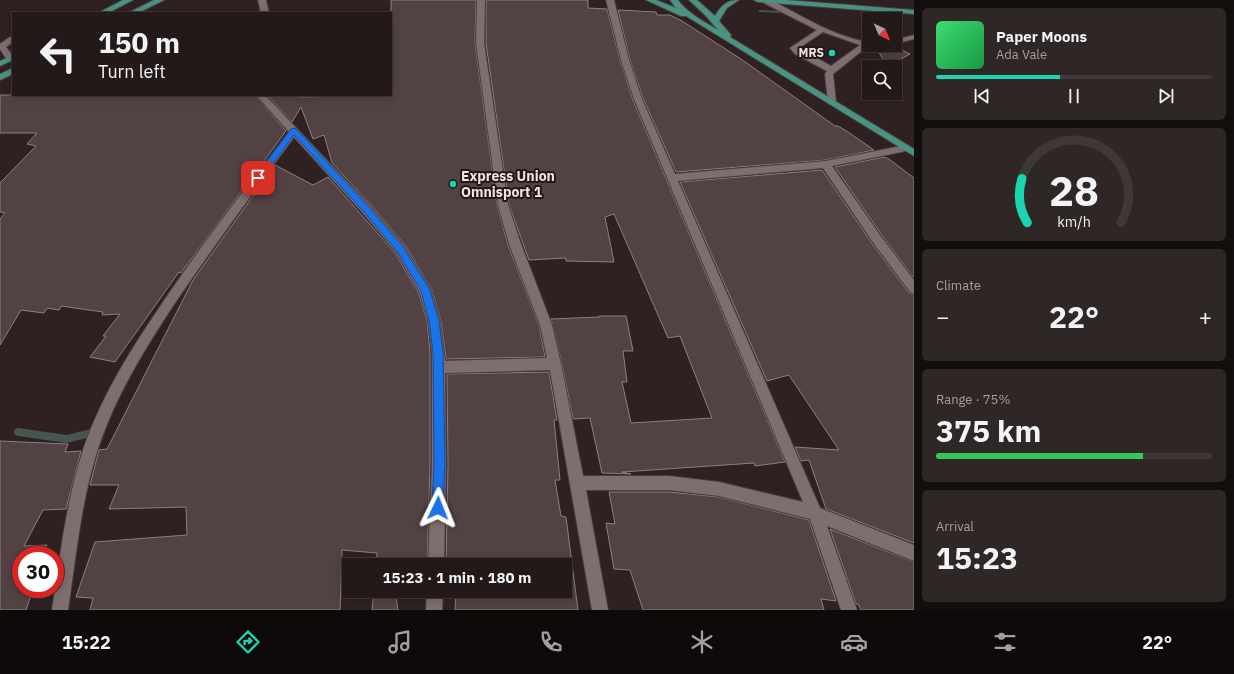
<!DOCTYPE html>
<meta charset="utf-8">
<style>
:root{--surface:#231919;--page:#2f2626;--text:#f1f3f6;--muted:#a3a0a2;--line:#403838;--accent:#1ad5b2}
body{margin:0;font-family:"IBM Plex Sans",sans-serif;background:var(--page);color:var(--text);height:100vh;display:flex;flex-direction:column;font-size:15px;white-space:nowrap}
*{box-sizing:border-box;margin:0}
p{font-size:13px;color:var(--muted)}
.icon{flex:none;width:22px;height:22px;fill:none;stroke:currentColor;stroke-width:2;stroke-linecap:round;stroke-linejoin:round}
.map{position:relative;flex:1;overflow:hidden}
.side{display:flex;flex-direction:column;gap:8px;padding:8px;background:#130e0e;width:320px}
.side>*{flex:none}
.banner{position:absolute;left:12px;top:12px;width:380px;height:84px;border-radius:0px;box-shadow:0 2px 10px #0003,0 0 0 1px var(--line);background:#231919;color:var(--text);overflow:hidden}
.needle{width:26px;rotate:136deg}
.tools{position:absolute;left:862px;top:12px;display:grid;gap:8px}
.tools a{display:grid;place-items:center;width:40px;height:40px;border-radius:0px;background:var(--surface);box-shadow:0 2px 10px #0003,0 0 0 1px var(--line);font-size:20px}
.speed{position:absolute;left:12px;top:546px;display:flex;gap:8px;font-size:20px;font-weight:700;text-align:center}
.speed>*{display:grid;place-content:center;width:52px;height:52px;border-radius:50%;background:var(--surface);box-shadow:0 2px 10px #0003,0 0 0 1px var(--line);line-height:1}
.speed .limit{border:6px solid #d22;background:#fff;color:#111}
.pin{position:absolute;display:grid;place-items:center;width:34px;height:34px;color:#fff;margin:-17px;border-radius:8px;box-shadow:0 2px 6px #0006}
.me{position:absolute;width:44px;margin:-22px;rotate:2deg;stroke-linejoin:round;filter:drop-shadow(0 0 3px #0008)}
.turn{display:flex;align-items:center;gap:14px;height:84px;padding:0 20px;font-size:18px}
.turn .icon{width:52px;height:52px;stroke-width:2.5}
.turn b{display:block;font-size:28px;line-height:34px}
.big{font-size:30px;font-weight:700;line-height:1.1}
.side .card{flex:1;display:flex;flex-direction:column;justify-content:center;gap:6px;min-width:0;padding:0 14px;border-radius:6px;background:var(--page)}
.side .dial{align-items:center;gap:0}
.dial svg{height:104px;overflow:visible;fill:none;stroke:var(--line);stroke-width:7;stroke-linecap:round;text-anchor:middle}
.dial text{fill:var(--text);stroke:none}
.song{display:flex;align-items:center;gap:12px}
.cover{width:48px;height:48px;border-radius:6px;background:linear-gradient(135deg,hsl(140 70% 55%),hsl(140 70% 35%))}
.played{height:4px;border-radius:2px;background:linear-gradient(90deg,var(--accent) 45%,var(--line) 45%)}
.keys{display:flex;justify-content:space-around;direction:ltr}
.heat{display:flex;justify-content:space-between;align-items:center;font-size:22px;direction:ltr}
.charge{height:6px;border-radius:3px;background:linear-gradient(90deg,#34c759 75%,var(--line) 0)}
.trip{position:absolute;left:342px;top:558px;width:230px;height:40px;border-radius:0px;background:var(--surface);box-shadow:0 2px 10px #0003,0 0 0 1px var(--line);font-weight:700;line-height:40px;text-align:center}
.dock{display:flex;height:64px;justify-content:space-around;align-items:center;background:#0e0a0a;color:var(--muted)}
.dock .icon{width:28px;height:28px}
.dock .active{color:var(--accent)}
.dock b{font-size:18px;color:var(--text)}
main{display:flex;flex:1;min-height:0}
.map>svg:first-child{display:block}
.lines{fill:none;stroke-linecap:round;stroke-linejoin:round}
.stream{fill:#475551;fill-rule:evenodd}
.building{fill:#524243;stroke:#907e7f}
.minor-casing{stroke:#4a3e3f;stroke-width:2}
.major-casing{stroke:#4a3e3f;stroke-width:2}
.minor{fill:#7f6e6f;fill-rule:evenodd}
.major{fill:#4a9383;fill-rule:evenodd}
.route{fill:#1a73e8;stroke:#114b97}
.poi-dot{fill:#1ad5b2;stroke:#251718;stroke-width:1.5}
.labels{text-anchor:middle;stroke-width:4;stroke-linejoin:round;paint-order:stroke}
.far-poi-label{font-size:12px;font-weight:bold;fill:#ede3e3;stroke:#251718;text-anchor:end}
.poi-label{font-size:14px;font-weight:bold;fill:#ede3e3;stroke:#251718;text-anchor:start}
</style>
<main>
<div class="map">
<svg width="914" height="610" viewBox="0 0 914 610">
<rect width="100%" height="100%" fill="#2f2121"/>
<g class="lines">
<!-- stream -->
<g class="stream">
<polygon points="759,10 782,11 784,12 782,13 761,12 759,12"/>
<polygon points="18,428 67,435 95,428 98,429 99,432 98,435 95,436 67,443 18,436 15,435 14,432 15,429"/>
</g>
</g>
<!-- building -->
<g class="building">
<polygon points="391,0 476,0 475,43 497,205 508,245 539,325 545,357 446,359 441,321 432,290 405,245 371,205 332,163 324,135 313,139 301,107 292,122 267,95 299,95 299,97 391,95"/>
<polygon points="486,0 588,0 588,8 607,9 620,60 633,100 785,462 755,466 754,463 622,472 631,474 602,473 590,418 573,419 562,364 551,319 599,317 599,316 626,316 633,351 623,351 627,382 622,382 631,423 712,418 680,336 668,338 614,214 605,217 614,262 566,261 566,258 529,260 509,205 486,43"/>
<polygon points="618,10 656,12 657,15 670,15 682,21 741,59 835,126 838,126 848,132 874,150 826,160 676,172 643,98 630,60"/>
<polygon points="875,45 891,45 910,54 887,67"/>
<polygon points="0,95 255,95 286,131 181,273 179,272 115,362 90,357 106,336 103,336 120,314 102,315 103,312 61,306 59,310 47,308 44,313 21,310 0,345 0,219 5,213 0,212 0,183 36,146 27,144 37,133 0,133"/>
<polygon points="884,157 889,159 914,178 914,278 881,234 835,167"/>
<polygon points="275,165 313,185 328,177 395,253 418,292 427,321 430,352 430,464 427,565 376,565 377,553 342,550 340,610 90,610 93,598 76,597 95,542 187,535 186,507 109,509 119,485 90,485 99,450 107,449 193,280"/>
<polygon points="822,170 871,242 909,293 914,295 914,543 826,509 809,460 801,461 795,447 839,450 789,375 767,381 680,182"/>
<polygon points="549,372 557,420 554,420 560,480 555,480 561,516 566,517 578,610 455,610 456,591 565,591 565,565 446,565 448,464 447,374"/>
<polygon points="0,441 68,444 65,452 81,451 66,509 43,510 24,546 47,545 43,555 21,555 21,589 33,589 26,610 0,610"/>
<polygon points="609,492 669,492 719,497 809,520 836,601 821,599 824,610 643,610 630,570 614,569 606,523 615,524"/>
<polygon points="830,529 914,562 914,610 861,610 858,604 856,604"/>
<polygon points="374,591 395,591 398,610 372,610"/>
</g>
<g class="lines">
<!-- minor casing -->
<g class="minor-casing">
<g id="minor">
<polygon points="258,0 266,0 269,13 261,13"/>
<path d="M477,0H485L484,43L508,205L521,244L552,325L561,364L583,476H669L719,482L803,502L634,99L621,60L606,0H614L629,60L642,99L675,174L826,161L906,145L909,146L911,148L909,150L906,151L832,166L880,235L914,280V294L910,292L872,241L823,168L678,181L820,508L914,545V561L827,526L857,610H841L810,519L719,496L669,490H586L608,610H592L550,370L445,373L446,464L444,565H428L432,464V352L428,321L419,291L396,252L362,212L294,137C255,190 216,243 179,297C147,345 116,394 98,449C81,501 76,556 68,610H52C60,557 66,502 83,450C103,391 137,340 172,289C209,235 249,183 289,132L256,95H265L370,206L404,246L431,290L440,321L445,361L547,358L540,325L509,244L498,205L476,43Z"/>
<path d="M764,0H771C802,16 834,37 869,42V45H872L868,46L833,74L836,102L835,104H829L828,102L825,74L827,71L795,54L790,48L817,30L764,3ZM823,32L860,45L831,66L799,48Z"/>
<polygon points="914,35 914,39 895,44 895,40"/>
<polygon points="10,37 13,37 13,42 6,47 13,56 13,60 7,60 0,49 0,44"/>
<polygon points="427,591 443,591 442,610 426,610"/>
</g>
</g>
<!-- major casing -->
<g class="major-casing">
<g id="major">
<polygon points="123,0 133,0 108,13 98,13"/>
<polygon points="154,0 164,0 138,13 128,13"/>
<path d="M646,0H656L676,8L670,0H678C687,13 705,22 718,30L705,15L689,0H697L715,16C721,6 726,0 739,0L727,8L719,21L731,35L730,37L914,149V156L686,16H681Z"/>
<polygon points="754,0 786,0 914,10 914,14 758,2"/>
<polygon points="13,55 13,60 0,66 0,61"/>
<polygon points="13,68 13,74 0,80 0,74"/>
</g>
</g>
<!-- minor -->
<use href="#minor" class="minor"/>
<!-- major -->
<use href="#major" class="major"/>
</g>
<!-- route -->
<polygon class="route" points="294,128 296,129 369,207 403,247 430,290 439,321 443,352 445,464 443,508 442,512 438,513 434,512 432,508 434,464 433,352 429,321 421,291 397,251 363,211 294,135 261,180 256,180 256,176 291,129"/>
<!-- markers -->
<g class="poi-dot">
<circle cx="832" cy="53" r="4"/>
<circle cx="453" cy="184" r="4"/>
</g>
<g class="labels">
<!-- far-poi labels -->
<g class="far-poi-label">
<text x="824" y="57">MRS</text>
</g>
<!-- poi labels -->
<g class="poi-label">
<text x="461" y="181">Express Union<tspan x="461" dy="16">Omnisport 1</tspan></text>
</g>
</g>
</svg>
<div class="tools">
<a><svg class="needle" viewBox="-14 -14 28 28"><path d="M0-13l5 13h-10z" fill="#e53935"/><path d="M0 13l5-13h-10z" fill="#a3a0a2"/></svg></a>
<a><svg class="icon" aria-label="search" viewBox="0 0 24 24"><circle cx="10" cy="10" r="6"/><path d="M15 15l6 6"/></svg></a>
</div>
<div class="speed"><div class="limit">30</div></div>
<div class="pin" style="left:258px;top:178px;background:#d93025"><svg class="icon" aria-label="arrive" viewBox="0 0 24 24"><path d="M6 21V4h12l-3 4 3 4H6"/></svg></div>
<svg class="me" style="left:438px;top:508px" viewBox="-20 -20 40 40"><path d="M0-17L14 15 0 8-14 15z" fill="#1a73e8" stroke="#fff" stroke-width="4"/></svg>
<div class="trip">15:23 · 1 min · 180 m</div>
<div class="banner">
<div class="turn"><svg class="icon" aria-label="left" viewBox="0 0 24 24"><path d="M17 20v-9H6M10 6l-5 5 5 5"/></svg><div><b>150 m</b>Turn left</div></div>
</div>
</div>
<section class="side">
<div class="card">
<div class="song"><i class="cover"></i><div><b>Paper Moons</b><p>Ada Vale</p></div></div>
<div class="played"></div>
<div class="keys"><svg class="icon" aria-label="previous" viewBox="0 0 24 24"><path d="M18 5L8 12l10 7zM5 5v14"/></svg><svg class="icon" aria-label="pause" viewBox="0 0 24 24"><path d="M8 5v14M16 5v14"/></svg><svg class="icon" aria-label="next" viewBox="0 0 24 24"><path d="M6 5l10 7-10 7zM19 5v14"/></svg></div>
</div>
<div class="card dial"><svg viewBox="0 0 100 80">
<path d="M14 69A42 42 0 1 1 86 69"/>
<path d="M14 69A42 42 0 0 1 10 35" stroke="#1ad5b2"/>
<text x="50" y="56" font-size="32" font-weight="700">28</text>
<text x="50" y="72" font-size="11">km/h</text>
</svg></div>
<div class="card"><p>Climate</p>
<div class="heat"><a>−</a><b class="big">22°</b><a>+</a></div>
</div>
<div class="card"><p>Range · 75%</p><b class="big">375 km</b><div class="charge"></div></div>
<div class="card"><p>Arrival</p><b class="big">15:23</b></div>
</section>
</main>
<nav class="dock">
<b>15:22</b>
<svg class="icon active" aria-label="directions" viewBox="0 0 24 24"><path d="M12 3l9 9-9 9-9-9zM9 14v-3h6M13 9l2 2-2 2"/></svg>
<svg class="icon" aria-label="music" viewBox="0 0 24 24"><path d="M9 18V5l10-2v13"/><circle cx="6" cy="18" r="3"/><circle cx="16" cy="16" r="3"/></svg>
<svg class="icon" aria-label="phone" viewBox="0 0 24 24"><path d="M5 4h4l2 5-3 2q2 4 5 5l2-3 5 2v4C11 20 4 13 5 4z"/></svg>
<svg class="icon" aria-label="climate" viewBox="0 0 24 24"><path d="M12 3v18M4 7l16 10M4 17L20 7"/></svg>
<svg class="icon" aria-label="car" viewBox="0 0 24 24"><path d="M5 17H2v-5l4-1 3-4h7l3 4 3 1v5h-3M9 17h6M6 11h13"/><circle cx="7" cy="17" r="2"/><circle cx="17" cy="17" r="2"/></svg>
<svg class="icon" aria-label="filters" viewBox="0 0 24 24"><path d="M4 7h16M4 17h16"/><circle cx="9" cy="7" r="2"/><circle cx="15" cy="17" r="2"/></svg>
<b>22°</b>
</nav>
